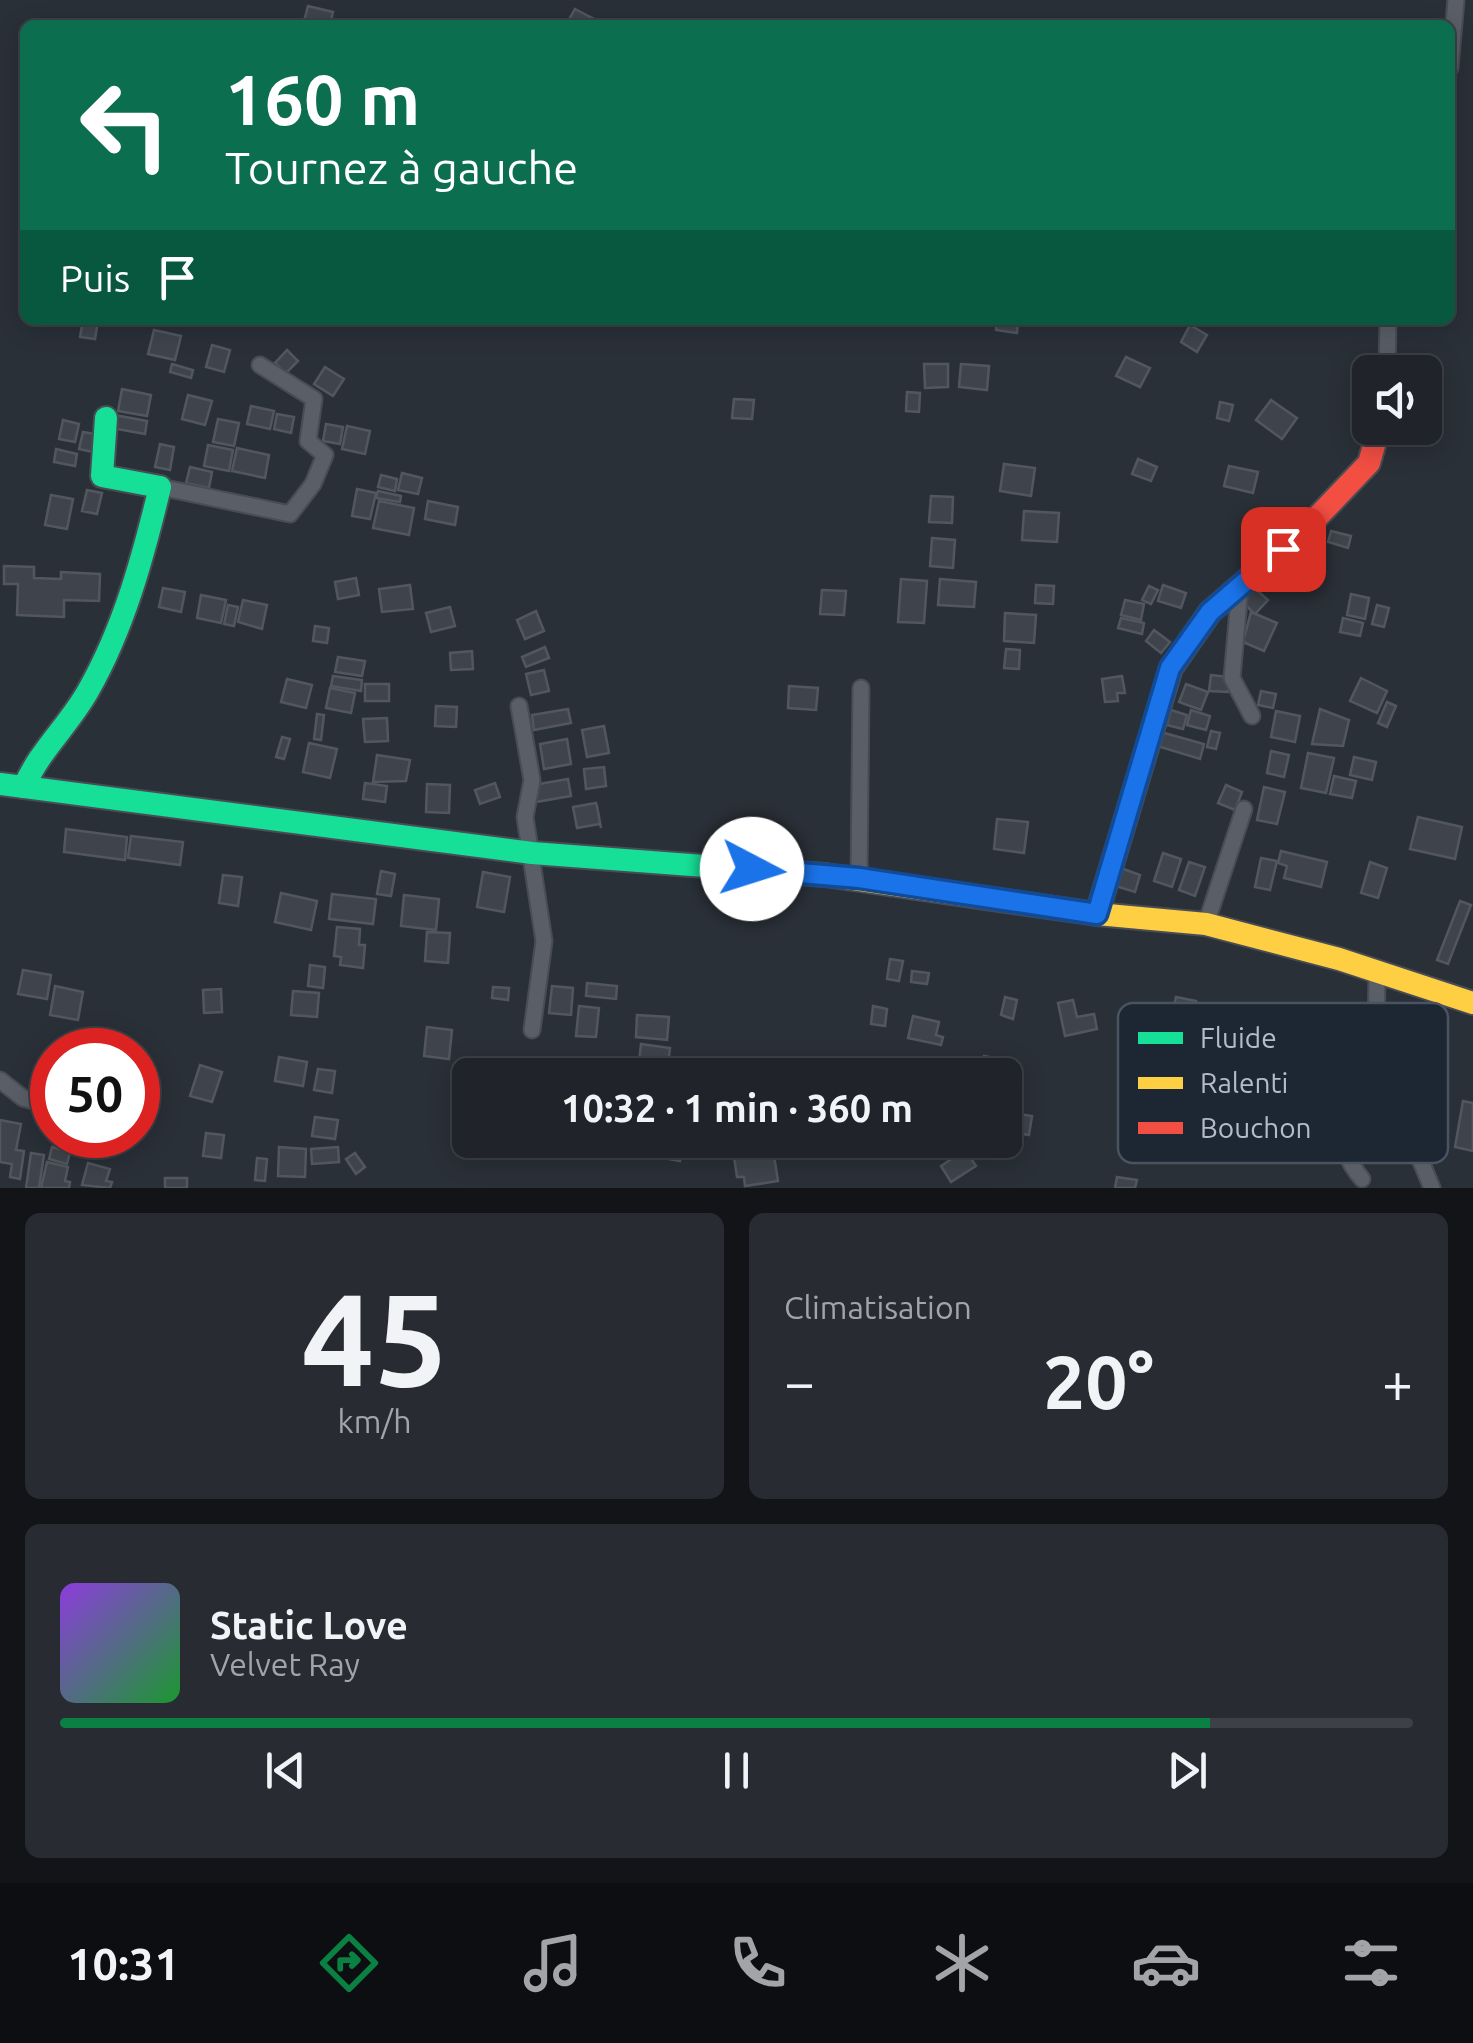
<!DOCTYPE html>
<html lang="fr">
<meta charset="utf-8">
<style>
:root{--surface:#20242a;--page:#282c32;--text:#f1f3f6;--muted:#a2a4a8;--line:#3d4147;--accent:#0b8043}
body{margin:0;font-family:Ubuntu,sans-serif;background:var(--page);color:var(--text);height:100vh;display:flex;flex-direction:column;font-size:38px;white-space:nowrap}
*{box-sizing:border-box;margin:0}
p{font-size:32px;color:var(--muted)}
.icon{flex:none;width:55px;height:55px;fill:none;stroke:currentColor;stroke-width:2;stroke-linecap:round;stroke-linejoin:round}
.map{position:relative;height:1188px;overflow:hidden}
.details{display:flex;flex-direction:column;gap:25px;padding:25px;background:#121417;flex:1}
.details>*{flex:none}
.top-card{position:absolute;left:20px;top:20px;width:1435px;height:305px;border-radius:15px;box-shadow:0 5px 25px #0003,0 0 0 2px var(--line);background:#0b6e4f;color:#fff;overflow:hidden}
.controls{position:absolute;left:1352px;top:355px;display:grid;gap:20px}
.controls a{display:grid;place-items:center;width:90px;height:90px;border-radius:15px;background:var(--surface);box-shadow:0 5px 25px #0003,0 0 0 2px var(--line);font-size:50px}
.speed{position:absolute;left:30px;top:1028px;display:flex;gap:20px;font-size:50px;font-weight:700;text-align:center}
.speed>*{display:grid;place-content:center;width:130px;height:130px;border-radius:50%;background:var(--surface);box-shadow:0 5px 25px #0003,0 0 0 2px var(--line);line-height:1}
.speed .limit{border:15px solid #d22;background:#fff;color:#111}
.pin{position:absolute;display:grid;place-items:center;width:85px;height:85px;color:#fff;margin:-42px;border-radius:20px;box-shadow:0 5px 15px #0006}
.me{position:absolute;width:110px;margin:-55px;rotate:95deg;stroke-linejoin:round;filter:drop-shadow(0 0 8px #0008)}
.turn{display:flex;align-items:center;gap:35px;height:210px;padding:0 40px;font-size:45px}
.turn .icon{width:130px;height:130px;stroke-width:2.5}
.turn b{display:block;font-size:70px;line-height:85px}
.then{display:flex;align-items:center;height:95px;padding:0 40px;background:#0003;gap:20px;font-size:38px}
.big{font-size:75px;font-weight:700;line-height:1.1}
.details .widget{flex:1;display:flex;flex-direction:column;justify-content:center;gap:15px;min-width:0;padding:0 35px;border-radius:15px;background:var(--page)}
.details .dial{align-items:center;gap:0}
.dial b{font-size:130px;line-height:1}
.song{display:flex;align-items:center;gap:30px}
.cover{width:120px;height:120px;border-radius:15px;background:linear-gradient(135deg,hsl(270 70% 55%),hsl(130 70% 35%))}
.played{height:10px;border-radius:5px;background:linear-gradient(90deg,var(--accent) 85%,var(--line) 85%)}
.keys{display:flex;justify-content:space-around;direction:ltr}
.heat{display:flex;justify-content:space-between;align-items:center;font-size:55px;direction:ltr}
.details .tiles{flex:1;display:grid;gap:25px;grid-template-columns:1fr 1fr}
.widget:last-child{grid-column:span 2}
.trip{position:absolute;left:452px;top:1058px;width:570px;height:100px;border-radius:15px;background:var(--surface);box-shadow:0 5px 25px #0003,0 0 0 2px var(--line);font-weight:700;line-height:100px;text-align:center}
.tabs{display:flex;height:160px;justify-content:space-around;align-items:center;background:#0d0e11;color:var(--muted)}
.tabs .icon{width:70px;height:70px}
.tabs .current{color:var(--accent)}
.tabs b{font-size:45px;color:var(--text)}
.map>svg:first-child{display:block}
.building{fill:#3f444c;stroke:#52575f;stroke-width:2.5}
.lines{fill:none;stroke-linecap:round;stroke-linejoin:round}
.street-casing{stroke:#484c55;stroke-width:19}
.fast-casing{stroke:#484c55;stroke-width:26}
.slow-casing{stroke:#484c55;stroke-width:26}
.jam-casing{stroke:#484c55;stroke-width:26}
.street{stroke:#5a5e66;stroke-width:15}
.fast{stroke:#16e098;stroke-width:22}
.slow{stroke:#ffcf43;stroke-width:22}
.jam{stroke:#f24e42;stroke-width:22}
.route-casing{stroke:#114b97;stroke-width:25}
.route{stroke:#1a73e8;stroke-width:18}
.key{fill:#1d2633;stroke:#4a5360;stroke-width:2.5}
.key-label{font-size:28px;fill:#b4bcc9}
</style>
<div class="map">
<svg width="1473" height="1188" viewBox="0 0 1473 1188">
<rect width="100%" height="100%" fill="#2a3038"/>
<!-- building -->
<g class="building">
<polygon points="308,6 333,12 330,25 303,25"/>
<polygon points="575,9 598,21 596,25 566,25"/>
<polygon points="83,320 98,321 95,339 80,337"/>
<polygon points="997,320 1018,320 1017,333 996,330"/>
<polygon points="1190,325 1207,335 1197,352 1181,342"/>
<polygon points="154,330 181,336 175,360 148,354"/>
<polygon points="212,345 230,350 224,372 206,367"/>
<polygon points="287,350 298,361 286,373 275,363"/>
<polygon points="1126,357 1150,368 1140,387 1116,376"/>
<polygon points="172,364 193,370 191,378 170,372"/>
<polygon points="924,364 948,364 948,387 925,388"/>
<polygon points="961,364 989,366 987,390 959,387"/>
<polygon points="325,367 344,379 333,396 314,384"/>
<polygon points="122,389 151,395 147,416 118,411"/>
<polygon points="907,392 920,393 919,412 906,411"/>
<polygon points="188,395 212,401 205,425 182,419"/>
<polygon points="734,399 754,400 752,419 732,418"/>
<polygon points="1271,400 1297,418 1282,439 1256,420"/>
<polygon points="1357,401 1370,405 1370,425 1352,421"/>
<polygon points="1220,402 1233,405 1229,421 1217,418"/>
<polygon points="251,406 274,411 270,429 247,424"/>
<polygon points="277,414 294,417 291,433 274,429"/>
<polygon points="115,415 147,421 145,434 112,428"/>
<polygon points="218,419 239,423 234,446 213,442"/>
<polygon points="63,420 79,424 75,442 59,439"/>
<polygon points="326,424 343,427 340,444 323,441"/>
<polygon points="347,426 370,431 365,454 342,449"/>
<polygon points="83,432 101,435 98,453 79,449"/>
<polygon points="160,444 174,447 170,470 155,467"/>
<polygon points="208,445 233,450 229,471 204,466"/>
<polygon points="237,448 269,455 265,478 232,471"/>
<polygon points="56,449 77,454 75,466 54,462"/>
<polygon points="1138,459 1157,467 1151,481 1132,474"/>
<polygon points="1004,464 1035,468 1031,496 1000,491"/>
<polygon points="1229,466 1258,472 1253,493 1224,486"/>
<polygon points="190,467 212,472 209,488 186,483"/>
<polygon points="402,473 422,478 418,494 398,490"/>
<polygon points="381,475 397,479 395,491 378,487"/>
<polygon points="357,489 376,493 370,519 352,516"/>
<polygon points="87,490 102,493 97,514 82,511"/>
<polygon points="378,491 401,496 400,502 376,498"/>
<polygon points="51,495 73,499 67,529 45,525"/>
<polygon points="931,496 953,497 952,523 929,522"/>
<polygon points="379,501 414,508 409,535 373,528"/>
<polygon points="428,501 458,507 455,525 425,519"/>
<polygon points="1024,511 1059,513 1057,542 1022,540"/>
<polygon points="1331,531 1351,536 1348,548 1328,542"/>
<polygon points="932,538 955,540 953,568 930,566"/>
<polygon points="4,566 34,567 34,578 61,579 61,572 100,574 99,601 64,600 64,617 17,615 18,584 4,584"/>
<polygon points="356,578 359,595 338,599 335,582"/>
<polygon points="901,579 927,581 924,623 898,622"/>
<polygon points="940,579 976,582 974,607 938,605"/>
<polygon points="410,585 413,609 382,612 379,589"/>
<polygon points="1036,585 1054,586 1053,604 1035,603"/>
<polygon points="1163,585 1186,593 1181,608 1158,601"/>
<polygon points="1251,585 1268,600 1255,614 1242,602"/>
<polygon points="1149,586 1158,590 1151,604 1142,600"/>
<polygon points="163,588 185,592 181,612 159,607"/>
<polygon points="822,590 846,591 844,615 820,614"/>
<polygon points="1351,594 1369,598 1365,619 1347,615"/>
<polygon points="201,595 226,600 221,623 197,618"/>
<polygon points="243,600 267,605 262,629 238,622"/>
<polygon points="1125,600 1144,604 1141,620 1121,615"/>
<polygon points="228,605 238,607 234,626 224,624"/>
<polygon points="1377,605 1389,608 1384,627 1372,624"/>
<polygon points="450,607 455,626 431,632 426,613"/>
<polygon points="536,611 544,631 525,639 517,620"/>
<polygon points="1251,612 1277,623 1264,651 1243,642"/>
<polygon points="1005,613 1036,615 1034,643 1004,641"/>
<polygon points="1121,618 1144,623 1142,634 1118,628"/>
<polygon points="1343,618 1363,623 1360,636 1340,632"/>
<polygon points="315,626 329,628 327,643 313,641"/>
<polygon points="1154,630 1170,642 1161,653 1146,641"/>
<polygon points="545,647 549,658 526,667 522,657"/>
<polygon points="1006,649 1020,650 1019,669 1004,668"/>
<polygon points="472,651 473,669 451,670 450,653"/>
<polygon points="338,657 365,661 362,676 335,672"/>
<polygon points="544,670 549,691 531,695 526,674"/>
<polygon points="1211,675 1229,677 1228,692 1209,691"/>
<polygon points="333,676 362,680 361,691 331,686"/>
<polygon points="1122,676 1125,693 1117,693 1118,701 1105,702 1102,679"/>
<polygon points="1361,678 1387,691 1377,713 1350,701"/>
<polygon points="287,679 312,685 306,708 281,702"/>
<rect x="365" y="684" width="24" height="17"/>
<polygon points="1186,684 1208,692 1201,710 1179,702"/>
<polygon points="789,686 818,688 816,710 788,708"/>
<polygon points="330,688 355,693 351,713 326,708"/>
<polygon points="1261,691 1276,694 1273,708 1258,705"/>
<polygon points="1387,702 1396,706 1387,727 1378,723"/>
<polygon points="436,706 457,707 456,727 435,726"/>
<polygon points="568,709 571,723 534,730 532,715"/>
<polygon points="1320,709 1349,720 1343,746 1312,744"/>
<polygon points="1171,710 1187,715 1183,729 1167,725"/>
<polygon points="1191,710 1210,716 1206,730 1187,725"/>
<polygon points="1276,711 1300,716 1295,742 1271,737"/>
<polygon points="317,714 324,715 321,740 314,739"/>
<polygon points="387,718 388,741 365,742 363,719"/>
<polygon points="604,726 609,753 587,757 582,730"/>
<polygon points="1211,731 1220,733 1216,749 1207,747"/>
<polygon points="1161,732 1204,744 1200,759 1157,746"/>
<polygon points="282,737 290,739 284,759 276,757"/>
<polygon points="567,739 571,764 544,769 540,744"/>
<polygon points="309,743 337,749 330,778 303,772"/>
<polygon points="1271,751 1289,755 1284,777 1267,773"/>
<polygon points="1308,753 1334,758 1326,793 1301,788"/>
<polygon points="377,755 410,760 406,781 373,782"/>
<polygon points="1354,757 1376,762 1372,780 1350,775"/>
<polygon points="604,767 606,786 586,789 584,769"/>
<polygon points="1334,776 1356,781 1352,798 1330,794"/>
<polygon points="568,779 571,796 536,802 533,785"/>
<polygon points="365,783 387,786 385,802 363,799"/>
<polygon points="495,783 500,797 480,804 475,790"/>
<polygon points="427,784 450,785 449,813 426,812"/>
<polygon points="1226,785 1242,792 1235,810 1218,803"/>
<polygon points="1264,787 1285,792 1277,824 1257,820"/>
<polygon points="596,803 597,806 601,828 600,824 577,828 573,807"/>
<polygon points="1418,817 1462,827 1455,859 1410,849"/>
<polygon points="997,819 1028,822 1024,853 994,849"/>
<polygon points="66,829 127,837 125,860 64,852"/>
<polygon points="131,836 183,842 180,865 128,858"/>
<polygon points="1281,851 1327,862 1321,887 1284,878 1287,866 1278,863"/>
<polygon points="1163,853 1181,859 1172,887 1154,881"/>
<polygon points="1261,858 1277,861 1270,890 1255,887"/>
<polygon points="1189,862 1205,867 1195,896 1179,890"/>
<polygon points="1370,862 1387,868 1378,898 1361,893"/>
<polygon points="1118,867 1140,875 1135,892 1112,885"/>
<polygon points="381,871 395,874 391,896 377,894"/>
<polygon points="483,872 510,877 504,912 477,907"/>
<polygon points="223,875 242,877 238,906 219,903"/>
<polygon points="281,893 317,901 311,930 275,922"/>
<polygon points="332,894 376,899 373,924 329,919"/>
<polygon points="404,895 439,899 436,930 401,926"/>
<polygon points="1460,901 1471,905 1448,964 1437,960"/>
<polygon points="337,927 360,929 359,945 365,945 363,968 340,965 341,957 334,956"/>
<polygon points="427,932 450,933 448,963 425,961"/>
<polygon points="890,959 903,961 899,981 887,979"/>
<polygon points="310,965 325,967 323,988 308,986"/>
<polygon points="23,970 51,975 47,999 18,994"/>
<polygon points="912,971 929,973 927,984 911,982"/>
<polygon points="587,983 617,986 616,999 586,996"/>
<polygon points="55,986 83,992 78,1020 50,1015"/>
<polygon points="552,986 573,988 571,1015 549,1013"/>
<polygon points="493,987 509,988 508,1000 492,998"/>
<polygon points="221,989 222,1012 204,1013 203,990"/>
<polygon points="293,991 319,993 317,1017 291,1015"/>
<polygon points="1005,997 1017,1000 1013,1019 1001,1015"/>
<polygon points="1176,997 1196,1001 1191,1024 1171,1019"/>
<polygon points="1073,1000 1077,1017 1094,1014 1097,1029 1065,1036 1058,1003"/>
<polygon points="579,1006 599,1008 596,1037 576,1036"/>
<polygon points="873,1006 887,1009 885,1026 871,1024"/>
<polygon points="637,1015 669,1017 667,1040 636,1037"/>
<polygon points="913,1016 939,1022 936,1035 943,1037 941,1045 908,1038"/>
<polygon points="427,1027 452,1030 449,1059 424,1056"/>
<polygon points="641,1044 670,1048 667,1074 638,1071"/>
<polygon points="984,1056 1019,1063 1016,1080 980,1072"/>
<polygon points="279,1057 307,1062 303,1086 275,1081"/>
<polygon points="200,1065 222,1072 212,1102 190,1096"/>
<polygon points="318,1069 335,1071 332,1093 314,1090"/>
<polygon points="1463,1101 1473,1103 1473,1151 1455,1147"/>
<polygon points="1013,1113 1032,1116 1029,1135 1011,1132"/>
<polygon points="315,1117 338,1120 335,1139 312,1136"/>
<polygon points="0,1120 21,1124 16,1150 24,1151 20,1179 10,1177 12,1164 0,1162"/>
<polygon points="206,1133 224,1135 221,1158 203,1156"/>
<polygon points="568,1140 601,1140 600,1151 567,1147"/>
<polygon points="655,1140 683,1140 680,1161 652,1156"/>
<polygon points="720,1140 756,1140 756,1141 723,1151"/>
<polygon points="52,1147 70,1152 67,1164 49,1159"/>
<polygon points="279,1147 306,1149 305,1177 278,1176"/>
<polygon points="338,1147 339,1162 312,1164 311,1149"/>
<polygon points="773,1149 778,1181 745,1186 744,1177 737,1177 734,1157"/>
<polygon points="965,1150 976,1166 951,1182 941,1166"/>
<polygon points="31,1153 44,1155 39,1188 26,1188"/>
<polygon points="355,1153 365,1167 356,1174 346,1159"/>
<polygon points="257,1158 267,1159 265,1181 255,1180"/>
<polygon points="47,1162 68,1167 65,1181 70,1182 69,1188 41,1188"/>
<polygon points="88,1163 110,1169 106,1181 112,1182 110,1188 82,1185"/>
<polygon points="1117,1177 1137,1180 1135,1188 1115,1188"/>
<rect x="165" y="1178" width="22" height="10"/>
</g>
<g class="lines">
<!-- street casing -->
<g class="street-casing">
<g id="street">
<polyline points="1450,68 1456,0"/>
<polyline points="1387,372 1388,320"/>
<polyline points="160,487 290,514 313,484 325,455 308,441 314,399 260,365"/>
<polyline points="1240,588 1232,678 1252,716"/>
<polyline points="519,706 532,780 525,817 544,941 532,1030"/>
<polyline points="859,878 861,688"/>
<polyline points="1206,924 1244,809"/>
<polyline points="1377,971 1376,1046 1413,1092 1423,1117 1420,1159 1432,1188"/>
<polyline points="0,1080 23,1098 52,1106"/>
<path d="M1362,1179C1319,1128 1349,1074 1374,1022"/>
</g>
</g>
<!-- fast casing -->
<g class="fast-casing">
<g id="fast">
<polyline points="0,784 532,853 825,875"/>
<path d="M24,787C39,751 69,725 88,691C124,628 143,557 160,487L102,476L106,418"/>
</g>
</g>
<!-- slow casing -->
<g class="slow-casing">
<polyline id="slow" points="825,875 1097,914 1206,924 1339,959 1473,1003"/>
</g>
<!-- jam casing -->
<g class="jam-casing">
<polyline id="jam" points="1097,914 1171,668 1210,612 1305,530 1369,463 1379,428"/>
</g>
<!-- street -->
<use href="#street" class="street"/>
<!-- fast -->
<use href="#fast" class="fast"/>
<!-- slow -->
<use href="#slow" class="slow"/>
<!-- jam -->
<use href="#jam" class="jam"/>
</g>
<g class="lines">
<!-- route casing -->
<g class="route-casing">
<polyline id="route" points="752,869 859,878 1097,914 1170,668 1210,612 1283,549"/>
</g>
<!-- route -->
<use href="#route" class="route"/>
</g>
<!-- legend -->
<rect x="1118" y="1003" width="330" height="160" rx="15" class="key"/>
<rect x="1138" y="1032" width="45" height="12" fill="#16e098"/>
<rect x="1138" y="1077" width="45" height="12" fill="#ffcf43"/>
<rect x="1138" y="1122" width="45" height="12" fill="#f24e42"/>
<g class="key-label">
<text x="1200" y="1048">Fluide</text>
<text x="1200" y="1093">Ralenti</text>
<text x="1200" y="1138">Bouchon</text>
</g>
</svg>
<div class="controls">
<a><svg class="icon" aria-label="sound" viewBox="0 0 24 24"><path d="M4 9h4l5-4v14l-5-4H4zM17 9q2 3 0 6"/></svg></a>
</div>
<div class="speed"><div class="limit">50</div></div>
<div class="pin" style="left:1283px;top:549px;background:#d93025"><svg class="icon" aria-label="arrive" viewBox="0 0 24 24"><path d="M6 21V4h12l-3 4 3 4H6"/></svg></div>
<svg class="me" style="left:752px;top:869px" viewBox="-20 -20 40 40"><circle r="19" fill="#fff"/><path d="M0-13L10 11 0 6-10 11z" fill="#1a73e8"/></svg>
<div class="trip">10:32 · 1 min · 360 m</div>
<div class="top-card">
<div class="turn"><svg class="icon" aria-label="left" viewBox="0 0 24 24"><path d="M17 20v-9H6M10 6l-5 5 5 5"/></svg><div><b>160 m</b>Tournez à gauche</div></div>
<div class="then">Puis<svg class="icon" aria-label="arrive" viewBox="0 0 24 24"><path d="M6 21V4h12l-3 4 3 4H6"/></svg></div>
</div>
</div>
<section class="details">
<div class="tiles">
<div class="widget dial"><b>45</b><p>km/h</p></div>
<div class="widget"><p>Climatisation</p>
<div class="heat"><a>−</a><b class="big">20°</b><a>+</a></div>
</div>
<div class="widget">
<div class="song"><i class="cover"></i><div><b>Static Love</b><p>Velvet Ray</p></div></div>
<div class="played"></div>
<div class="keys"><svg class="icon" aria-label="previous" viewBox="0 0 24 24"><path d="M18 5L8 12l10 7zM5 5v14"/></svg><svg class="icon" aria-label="pause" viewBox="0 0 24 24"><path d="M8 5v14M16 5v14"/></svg><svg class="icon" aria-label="next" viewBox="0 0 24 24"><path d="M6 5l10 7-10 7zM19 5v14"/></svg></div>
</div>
</div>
</section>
<nav class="tabs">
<b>10:31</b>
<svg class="icon current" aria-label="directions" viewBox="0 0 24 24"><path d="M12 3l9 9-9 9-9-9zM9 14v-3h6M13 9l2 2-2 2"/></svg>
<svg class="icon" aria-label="music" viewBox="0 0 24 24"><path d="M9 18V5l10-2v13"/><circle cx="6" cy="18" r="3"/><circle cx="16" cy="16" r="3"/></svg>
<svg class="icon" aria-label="phone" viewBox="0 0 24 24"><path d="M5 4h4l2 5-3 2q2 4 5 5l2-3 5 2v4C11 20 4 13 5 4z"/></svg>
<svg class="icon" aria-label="climate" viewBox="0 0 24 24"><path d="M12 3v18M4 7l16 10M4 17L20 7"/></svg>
<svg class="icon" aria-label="car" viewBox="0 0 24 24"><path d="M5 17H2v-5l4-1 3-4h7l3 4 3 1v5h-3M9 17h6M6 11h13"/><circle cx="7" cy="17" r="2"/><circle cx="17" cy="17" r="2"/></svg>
<svg class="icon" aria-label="filters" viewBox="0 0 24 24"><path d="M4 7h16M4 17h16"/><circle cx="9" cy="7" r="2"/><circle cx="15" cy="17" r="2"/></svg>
</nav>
